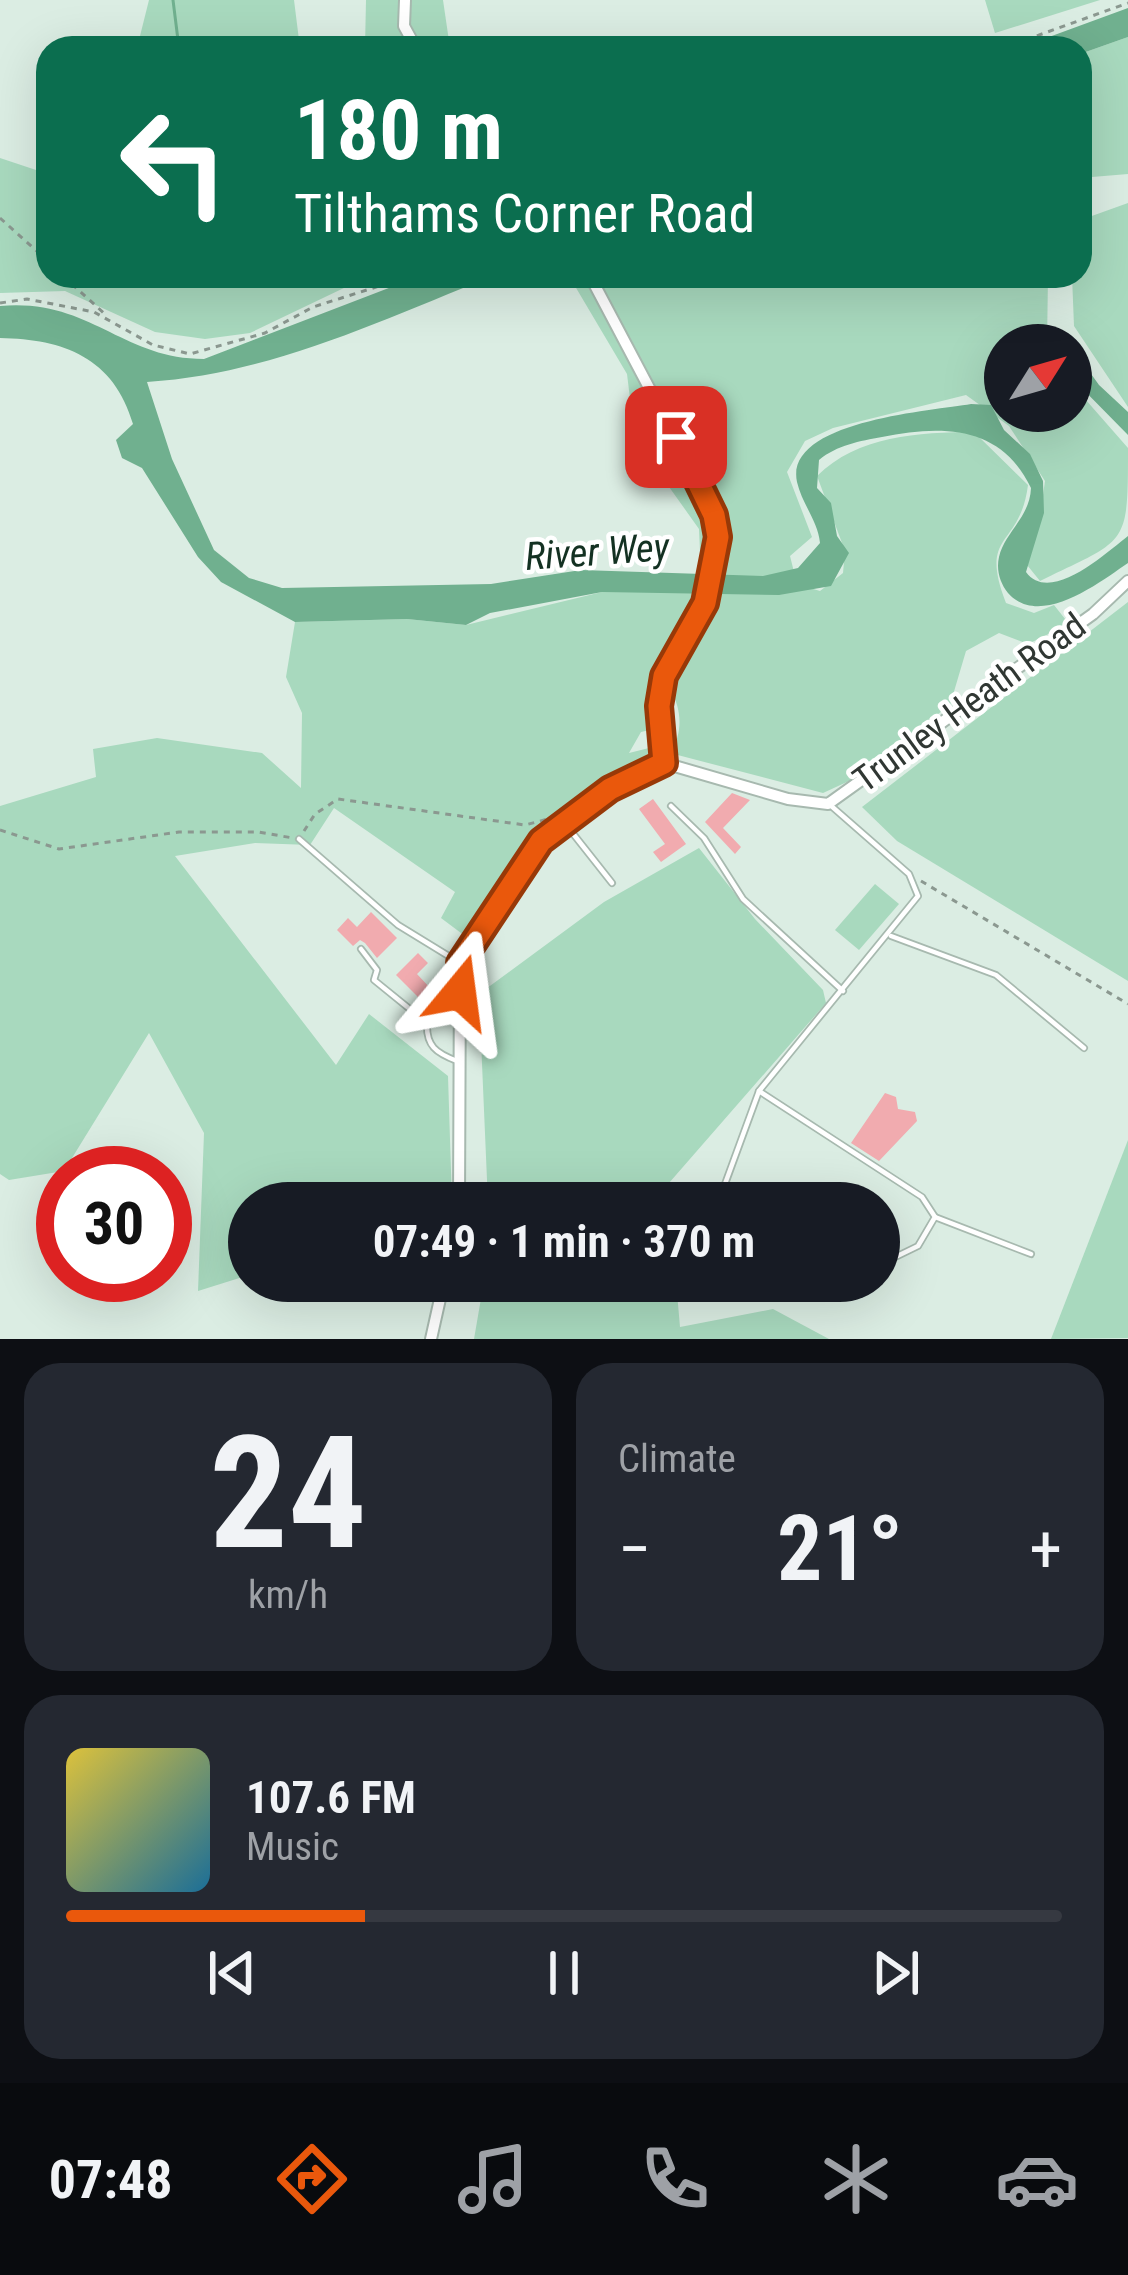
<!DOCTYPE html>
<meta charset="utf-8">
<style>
:root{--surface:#171b24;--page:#242831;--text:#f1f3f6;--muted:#9ea1a6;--line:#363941;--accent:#ea580c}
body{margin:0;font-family:"Roboto Condensed",sans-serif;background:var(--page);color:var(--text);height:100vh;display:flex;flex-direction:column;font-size:45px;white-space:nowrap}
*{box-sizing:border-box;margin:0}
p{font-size:39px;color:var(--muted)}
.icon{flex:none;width:66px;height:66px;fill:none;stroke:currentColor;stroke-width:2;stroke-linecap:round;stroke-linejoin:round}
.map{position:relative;height:1339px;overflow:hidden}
.side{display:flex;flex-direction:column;gap:24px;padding:24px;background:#0d0f14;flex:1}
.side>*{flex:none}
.guide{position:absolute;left:36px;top:36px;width:1056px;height:252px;border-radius:36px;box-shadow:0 12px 48px #0002;background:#0b6e4f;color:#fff;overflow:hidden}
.needle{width:78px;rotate:53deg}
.tools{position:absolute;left:984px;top:324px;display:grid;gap:24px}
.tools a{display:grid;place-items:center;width:108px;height:108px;border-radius:50%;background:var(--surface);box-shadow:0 12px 48px #0002;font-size:60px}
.speed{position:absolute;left:36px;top:1146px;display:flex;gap:24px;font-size:60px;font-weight:700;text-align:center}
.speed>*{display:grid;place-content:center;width:156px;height:156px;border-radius:50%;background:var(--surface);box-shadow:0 12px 48px #0002;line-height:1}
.speed .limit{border:18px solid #d22;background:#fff;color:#111}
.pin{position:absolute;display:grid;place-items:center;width:102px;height:102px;color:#fff;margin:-51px;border-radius:24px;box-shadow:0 6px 18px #0006}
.me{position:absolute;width:132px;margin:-66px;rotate:16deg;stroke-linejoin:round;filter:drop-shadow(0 0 9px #0008)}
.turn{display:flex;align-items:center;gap:42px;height:252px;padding:0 60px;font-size:54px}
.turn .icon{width:156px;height:156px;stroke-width:2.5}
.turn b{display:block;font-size:84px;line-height:102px}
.big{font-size:90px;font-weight:700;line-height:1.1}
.side .card{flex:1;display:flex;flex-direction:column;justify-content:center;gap:18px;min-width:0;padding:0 42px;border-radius:36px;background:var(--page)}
.side .dial{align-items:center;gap:0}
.dial b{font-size:156px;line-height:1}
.song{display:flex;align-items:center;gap:36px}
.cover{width:144px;height:144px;border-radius:18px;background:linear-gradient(135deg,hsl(50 70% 55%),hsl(200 70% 35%))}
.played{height:12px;border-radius:6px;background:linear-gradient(90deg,var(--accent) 30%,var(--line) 30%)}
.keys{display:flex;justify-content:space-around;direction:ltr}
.heat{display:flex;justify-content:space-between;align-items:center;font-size:66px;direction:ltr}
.side .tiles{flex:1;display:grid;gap:24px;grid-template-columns:1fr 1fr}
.card:last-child{grid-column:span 2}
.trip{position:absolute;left:228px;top:1182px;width:672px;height:120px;border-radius:60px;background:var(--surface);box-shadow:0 12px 48px #0002;font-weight:700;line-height:120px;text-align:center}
.menu{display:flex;height:192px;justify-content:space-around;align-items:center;background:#090b0e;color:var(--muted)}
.menu .icon{width:84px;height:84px}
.menu .selected{color:var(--accent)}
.menu b{font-size:54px;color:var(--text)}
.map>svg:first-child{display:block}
.green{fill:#a8d9be}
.water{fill:#70b08f}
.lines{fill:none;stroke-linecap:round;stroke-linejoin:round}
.stream{stroke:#70b08f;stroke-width:3}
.building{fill:#f1abaf}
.service-casing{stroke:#a7b9af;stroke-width:8}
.minor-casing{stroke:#a7b9af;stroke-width:14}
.path{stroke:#8b9890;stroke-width:3;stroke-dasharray:6 6;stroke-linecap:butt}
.service{stroke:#fff;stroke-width:4.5}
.minor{stroke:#fff;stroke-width:10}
.route-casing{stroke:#983908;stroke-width:30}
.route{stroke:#ea580c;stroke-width:21}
.labels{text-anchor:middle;stroke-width:9;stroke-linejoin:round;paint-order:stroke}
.street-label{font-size:36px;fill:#303733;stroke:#fff}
.water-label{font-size:39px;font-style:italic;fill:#133122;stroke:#fff}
</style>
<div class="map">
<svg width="1128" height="1339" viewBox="0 0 1128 1339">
<rect width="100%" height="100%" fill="#dbede3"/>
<!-- green -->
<g class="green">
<polygon points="149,0 294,0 300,48 137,48"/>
<polygon points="366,0 443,0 450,48 365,48"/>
<polygon points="985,0 1100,0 995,33"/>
<polygon points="1128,37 1128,174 1080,178 1080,54"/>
<polygon points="0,158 48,174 48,276 369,276 250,333 205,339 155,332 65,291 0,293"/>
<polygon points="1128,203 1128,407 1074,326 1072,276 1080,276 1080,239 1089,217"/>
<path d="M569,276H1048L1047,345H1005V411H1071V383L1128,448C1128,548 1128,538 1040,581L1023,560L1038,530L1045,481L1009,426L966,395L833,428L805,441L787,472L812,537L790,556L797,584L820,591L843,573L845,551L817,476C857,436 919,432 974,432L1028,485C1020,549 978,531 1006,603L1034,613L1054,605L1069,624L1028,644L999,633L966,651L950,705L849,781L823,793L670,753C683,734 682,710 671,691L682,670L670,654L654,688V729L641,732L629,753L649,748L650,762L623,772L532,843L469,939L441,918L455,892L334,808L310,845L255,843L175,856L336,1065L369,1014L448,1076L452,1203H249V1275L198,1291L204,1133L149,1033L64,1171L9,1180L0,1174V806L96,777L93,749L157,738L262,753L301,788L302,713L286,677L295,622L407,619L466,625L602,592L720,588L701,573L699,529L635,439L627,374Z"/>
<polygon points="1128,602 1128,981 897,841 862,807"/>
<polygon points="699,848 755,919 823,990 826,1003 669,1183 671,1203 488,1203 479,994 604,902"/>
<polygon points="875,884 899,904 859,950 835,930"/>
<polygon points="1128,1140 1128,1338 1051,1339"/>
<polygon points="484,1281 676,1281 680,1327 773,1309 829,1339 474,1339"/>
</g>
<!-- water -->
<g class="water">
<polygon points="1128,8 1128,37 1080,54 1080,48 1019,48"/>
<path d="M420,276H493C379,321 271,374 147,382L172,459L214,550L249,578L282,588L491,584L581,570L763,576L798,568L820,543C818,521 802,504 797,482C784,421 930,411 971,404L991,405L1004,430L1030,454L1043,481L1044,513L1026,572C1050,605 1106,553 1128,536V563C1100,582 1040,629 1008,593C1000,583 996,570 999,557C1005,532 1030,517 1031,488C1001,425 942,425 882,437C860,441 837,445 819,460L817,488L831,503L837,536L849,553L831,586L779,595L602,592L490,613L466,625L407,619L295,622L221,582L198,557L142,468L122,458L116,440L133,424C114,358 64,339 0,338V306C90,298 121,359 204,359Z"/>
<polygon points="1071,346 1099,385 1128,412 1128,435 1071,377"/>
</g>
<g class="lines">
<!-- stream -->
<polyline class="stream" points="173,0 179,48"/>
</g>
<!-- building -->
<g class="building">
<polygon points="732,793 750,800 723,828 741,847 735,854 705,822"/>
<polygon points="653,799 686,844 661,862 653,852 665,844 639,809"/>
<polygon points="371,912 397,938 377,958 365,943 360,940 353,946 337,930 348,918 357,927"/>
<polygon points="418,953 428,963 417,974 431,989 421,1000 396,975"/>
<polygon points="885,1093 896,1097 898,1109 915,1112 917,1121 879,1161 851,1143"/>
</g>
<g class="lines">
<!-- service casing -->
<g class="service-casing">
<g id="service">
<polyline points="829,804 909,874 918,896 759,1091 922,1197 935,1217 918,1246 879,1265"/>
<polyline points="671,806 704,838 743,899 843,991"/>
<polyline points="567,826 612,883"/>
<polyline points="299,839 398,925 460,963"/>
<polyline points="891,936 996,975 1084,1048"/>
<path d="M361,949L377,970L374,980L427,1023C426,1046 436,1053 457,1061"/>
<polyline points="718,1203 759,1091"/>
<polyline points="935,1217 1031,1254"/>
<polyline points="808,1281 827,1291 847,1281"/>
</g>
</g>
<!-- minor casing -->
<g class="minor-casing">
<g id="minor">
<polyline points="405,0 404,26 416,48"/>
<polyline points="590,276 693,471 718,537 705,603 664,676 659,706 664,763"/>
<polyline points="459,1203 460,963 541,841 610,789 664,763 788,799 828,804 1093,614 1128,581"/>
<polyline points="431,1339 444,1281"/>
</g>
</g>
<!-- path -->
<g class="path">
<polyline points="1003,48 1128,3"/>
<polyline points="0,218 48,261"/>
<polyline points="63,276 106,315"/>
<polyline points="0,303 27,299 94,312 153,345 190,354 265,333 313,307 411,276"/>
<polyline points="0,830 59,849 179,832 258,832 293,838"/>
<polyline points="304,831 315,814 338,799 525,825 548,819"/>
<polyline points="921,881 1128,1004"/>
</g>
<!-- service -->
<use href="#service" class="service"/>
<!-- minor -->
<use href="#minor" class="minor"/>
</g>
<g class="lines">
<!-- route casing -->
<g class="route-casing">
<polyline id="route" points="460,992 460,963 541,841 610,789 664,763 659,706 664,676 705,603 718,537 714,515 676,437"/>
</g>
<!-- route -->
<use href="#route" class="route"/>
</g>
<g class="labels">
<!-- street labels -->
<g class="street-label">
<text transform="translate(969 702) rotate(-36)" y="13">Trunley Heath Road</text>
</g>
<!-- water labels -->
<g class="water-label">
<text transform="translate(597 551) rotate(-4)" y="14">River Wey</text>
</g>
</g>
</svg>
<div class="tools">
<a><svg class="needle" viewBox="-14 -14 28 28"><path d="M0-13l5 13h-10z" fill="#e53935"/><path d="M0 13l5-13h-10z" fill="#9ea1a6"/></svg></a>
</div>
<div class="speed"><div class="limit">30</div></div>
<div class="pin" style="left:676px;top:437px;background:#d93025"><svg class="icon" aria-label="arrive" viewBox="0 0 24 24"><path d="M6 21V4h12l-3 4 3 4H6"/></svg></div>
<svg class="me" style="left:460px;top:992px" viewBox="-20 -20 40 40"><path d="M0-17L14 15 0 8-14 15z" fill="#ea580c" stroke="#fff" stroke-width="4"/></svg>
<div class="trip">07:49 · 1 min · 370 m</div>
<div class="guide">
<div class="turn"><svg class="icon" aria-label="left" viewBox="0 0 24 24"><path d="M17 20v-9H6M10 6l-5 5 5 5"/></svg><div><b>180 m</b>Tilthams Corner Road</div></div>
</div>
</div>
<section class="side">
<div class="tiles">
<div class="card dial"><b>24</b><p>km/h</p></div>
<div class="card"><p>Climate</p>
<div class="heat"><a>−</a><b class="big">21°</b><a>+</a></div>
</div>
<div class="card">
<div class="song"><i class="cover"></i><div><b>107.6 FM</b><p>Music</p></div></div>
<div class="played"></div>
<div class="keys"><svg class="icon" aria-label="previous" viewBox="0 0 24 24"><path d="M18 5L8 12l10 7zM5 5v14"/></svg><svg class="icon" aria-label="pause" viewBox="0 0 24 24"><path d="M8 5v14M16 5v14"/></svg><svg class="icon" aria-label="next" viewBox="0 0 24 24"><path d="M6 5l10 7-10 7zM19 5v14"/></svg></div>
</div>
</div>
</section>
<nav class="menu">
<b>07:48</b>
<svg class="icon selected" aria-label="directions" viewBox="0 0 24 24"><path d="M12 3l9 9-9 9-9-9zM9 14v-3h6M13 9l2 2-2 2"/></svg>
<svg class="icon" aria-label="music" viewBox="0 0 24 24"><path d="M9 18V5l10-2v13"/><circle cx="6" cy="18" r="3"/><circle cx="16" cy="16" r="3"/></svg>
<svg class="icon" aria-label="phone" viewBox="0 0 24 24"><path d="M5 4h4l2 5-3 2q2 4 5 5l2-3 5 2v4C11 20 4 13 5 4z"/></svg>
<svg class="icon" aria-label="climate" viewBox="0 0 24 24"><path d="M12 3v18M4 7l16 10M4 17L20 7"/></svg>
<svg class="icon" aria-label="car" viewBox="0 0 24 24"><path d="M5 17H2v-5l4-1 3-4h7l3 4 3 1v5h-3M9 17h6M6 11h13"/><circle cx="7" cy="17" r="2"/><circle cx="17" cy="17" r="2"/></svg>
</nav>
